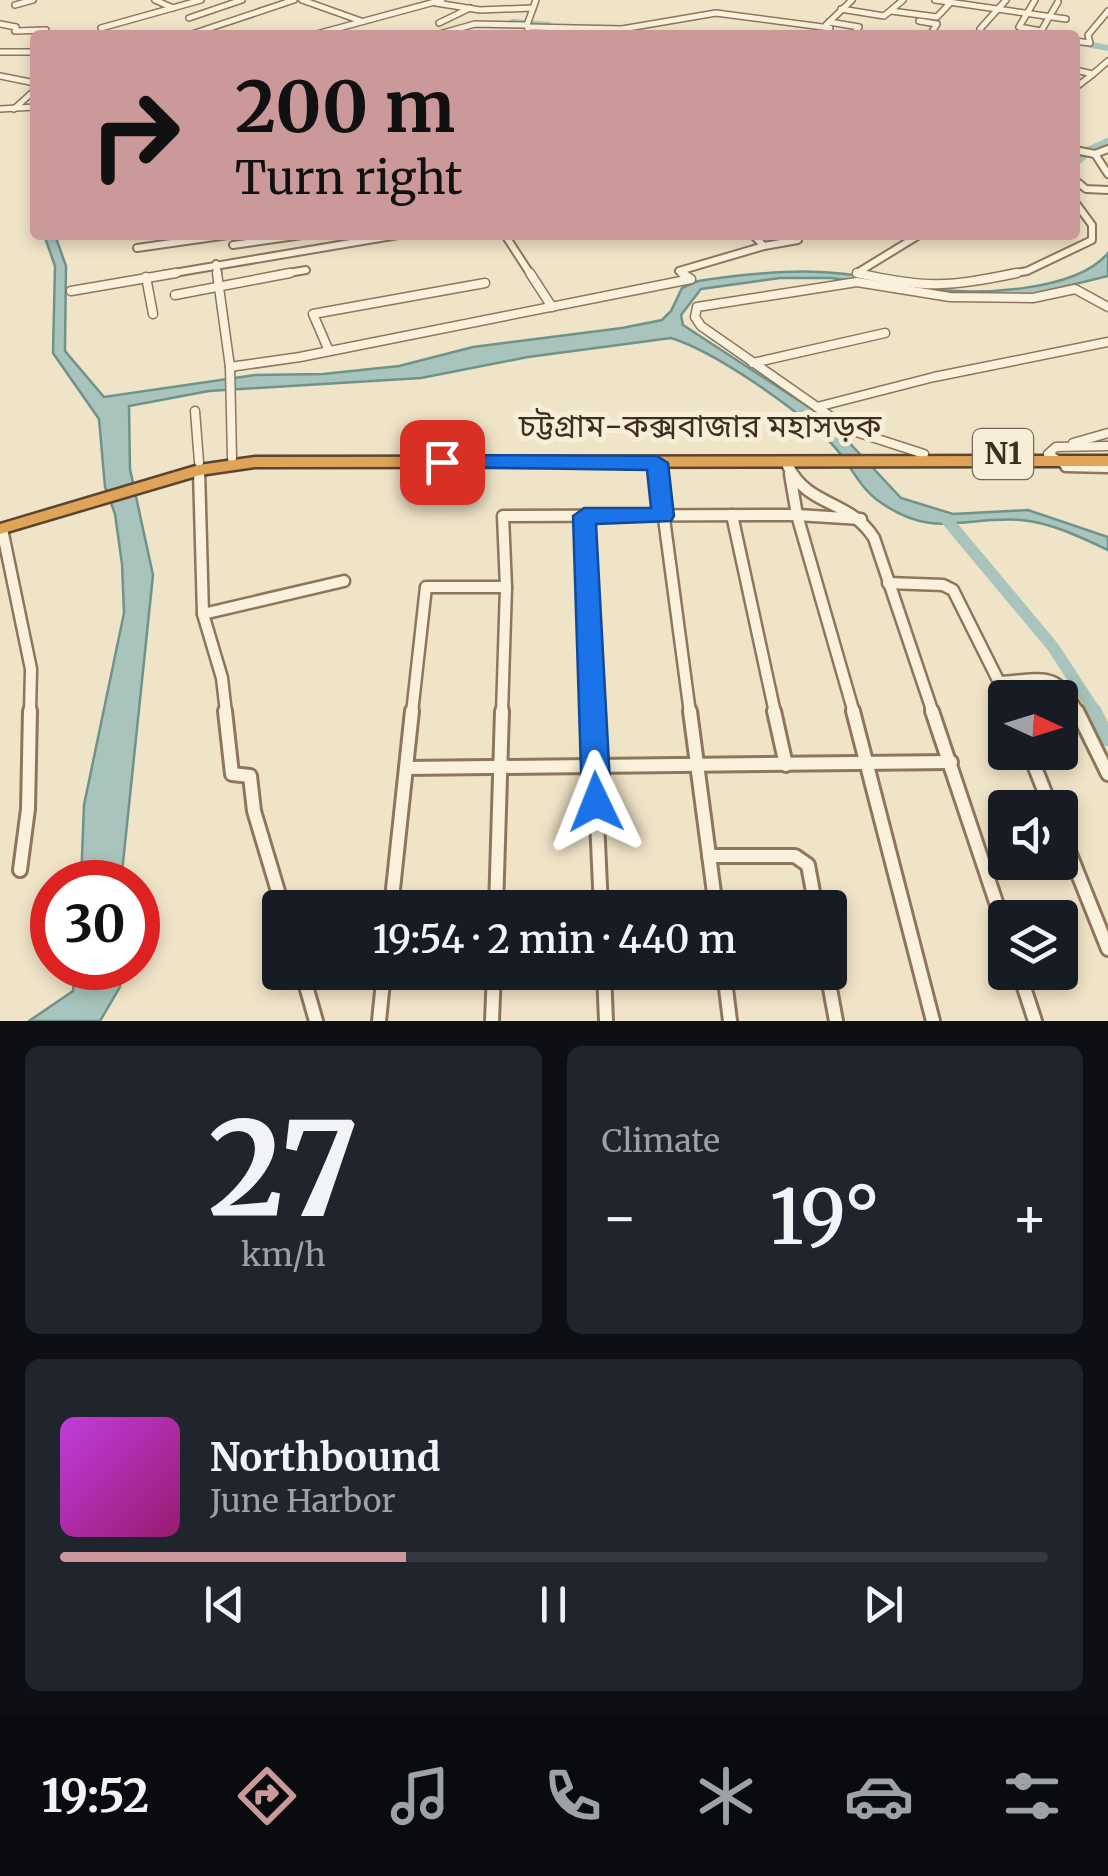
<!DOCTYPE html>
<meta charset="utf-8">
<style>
:root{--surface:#171b24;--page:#20242c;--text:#f1f3f6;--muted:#9ea1a6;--line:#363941;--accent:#cc999b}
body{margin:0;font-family:Merriweather,"Noto Sans Bengali",serif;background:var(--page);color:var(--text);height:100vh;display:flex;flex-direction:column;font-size:38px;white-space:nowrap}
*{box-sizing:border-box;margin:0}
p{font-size:32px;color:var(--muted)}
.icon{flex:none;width:55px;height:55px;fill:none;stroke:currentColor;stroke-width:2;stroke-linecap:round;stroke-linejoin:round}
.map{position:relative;height:1021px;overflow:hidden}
.details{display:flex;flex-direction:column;gap:25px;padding:25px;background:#0d0f14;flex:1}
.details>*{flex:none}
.banner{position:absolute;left:30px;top:30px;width:1050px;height:210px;border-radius:10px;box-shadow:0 5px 15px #0003;background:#cc999b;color:#111;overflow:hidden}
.needle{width:65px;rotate:94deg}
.tools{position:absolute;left:988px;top:680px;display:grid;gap:20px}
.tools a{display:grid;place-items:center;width:90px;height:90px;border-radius:10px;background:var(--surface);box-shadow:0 5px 15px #0003;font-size:50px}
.speed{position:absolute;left:30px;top:860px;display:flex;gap:20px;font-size:50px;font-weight:700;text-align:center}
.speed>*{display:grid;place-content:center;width:130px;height:130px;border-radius:50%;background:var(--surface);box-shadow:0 5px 15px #0003;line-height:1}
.speed .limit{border:15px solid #d22;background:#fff;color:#111}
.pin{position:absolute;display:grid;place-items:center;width:85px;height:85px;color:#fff;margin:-42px;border-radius:20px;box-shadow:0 5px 15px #0006}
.me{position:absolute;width:110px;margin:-55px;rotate:358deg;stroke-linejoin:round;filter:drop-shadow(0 0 8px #0008)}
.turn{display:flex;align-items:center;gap:35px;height:210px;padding:0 40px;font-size:45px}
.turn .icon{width:130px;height:130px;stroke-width:2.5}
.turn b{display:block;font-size:70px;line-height:85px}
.big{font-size:75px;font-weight:600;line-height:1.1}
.details .widget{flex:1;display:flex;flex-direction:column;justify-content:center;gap:15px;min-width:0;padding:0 35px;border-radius:15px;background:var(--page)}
.details .dial{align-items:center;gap:0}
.dial b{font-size:130px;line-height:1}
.song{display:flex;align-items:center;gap:30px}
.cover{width:120px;height:120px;border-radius:15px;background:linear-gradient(135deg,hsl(290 70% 55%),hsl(320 70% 35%))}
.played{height:10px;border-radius:5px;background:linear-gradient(90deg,var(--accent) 35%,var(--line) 35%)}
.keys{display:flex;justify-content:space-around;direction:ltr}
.heat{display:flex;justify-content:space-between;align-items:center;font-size:55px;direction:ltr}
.details .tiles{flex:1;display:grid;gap:25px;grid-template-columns:1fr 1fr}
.widget:last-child{grid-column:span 2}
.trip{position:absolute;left:262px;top:890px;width:585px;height:100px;border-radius:10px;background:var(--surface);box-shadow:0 5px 15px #0003;font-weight:600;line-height:100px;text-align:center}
.menu{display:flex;height:160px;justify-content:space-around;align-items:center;background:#090b0e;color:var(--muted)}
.menu .icon{width:70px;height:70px}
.menu .current{color:var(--accent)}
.menu b{font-size:45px;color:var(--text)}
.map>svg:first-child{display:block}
.water{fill:#a9c4bc;stroke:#6f938a;stroke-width:2.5}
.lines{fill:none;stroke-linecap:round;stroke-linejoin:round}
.canal-far3{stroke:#a9c4bc;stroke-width:6}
.canal-far2{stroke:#a9c4bc;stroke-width:8}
.canal-far1{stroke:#a9c4bc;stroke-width:12}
.canal{stroke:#a9c4bc;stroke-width:15}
.street-far4-casing{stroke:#8d765c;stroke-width:8}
.street-far3-casing{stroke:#8d765c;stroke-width:10}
.street-far2-casing{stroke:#8d765c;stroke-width:11}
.street-far1-casing{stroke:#8d765c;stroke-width:15}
.street-casing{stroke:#8d765c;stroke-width:18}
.highway-casing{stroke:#5b4430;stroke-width:5}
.street-far4{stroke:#faf1dc;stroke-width:5}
.street-far3{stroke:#faf1dc;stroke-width:6}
.street-far2{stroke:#faf1dc;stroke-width:8}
.street-far1{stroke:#faf1dc;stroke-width:10}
.street{stroke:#faf1dc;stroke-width:12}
.highway{fill:#e0a458;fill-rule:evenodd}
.route{fill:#1a73e8;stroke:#114b97;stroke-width:2.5}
.labels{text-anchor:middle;stroke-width:10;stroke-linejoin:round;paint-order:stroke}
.shield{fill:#f7eed8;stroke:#756857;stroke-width:2.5}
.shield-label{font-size:30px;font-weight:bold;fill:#3d2e20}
.street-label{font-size:32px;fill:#3d2e20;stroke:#f7eed8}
</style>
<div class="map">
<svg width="1108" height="1021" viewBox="0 0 1108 1021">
<rect width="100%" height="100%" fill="#f0e4c8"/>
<!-- water -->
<g class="water">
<path d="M44,235H55L66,266L65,351L104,397L255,375L323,374L399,366L473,347L622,328L662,320L671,311L682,288L698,281C738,275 779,270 820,272C856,273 890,282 926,288C973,296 1076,292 1108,253V276L1031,295L956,296L831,278H780L701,289L681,315L683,325L827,419L901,498L953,514L1028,510L1108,537V550C1080,537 1052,523 1021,520C964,516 934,540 880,502C858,487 849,461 831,443C797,409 716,352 671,338L528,357L421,378L209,391L129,406L130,469L153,575L121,882H81L84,805L124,613L122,564L115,514L105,487L99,419L53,353L55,266Z"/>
<polygon points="75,968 120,968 120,987 100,1021 29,1021 73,991"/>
</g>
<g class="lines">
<!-- canal-far3 -->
<g class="canal-far3">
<polyline points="512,22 549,25"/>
<polyline points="1081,43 1108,48"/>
</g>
<!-- canal-far2 -->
<polyline class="canal-far2" points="1075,163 1088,151 1108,142"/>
<!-- canal-far1 -->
<polyline class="canal-far1" points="946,519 1053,647 1096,713"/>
<!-- canal -->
<polyline class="canal" points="1094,711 1108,739"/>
<!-- street-far4 casing -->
<g class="street-far4-casing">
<g id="street-far4">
<polyline points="155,0 173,8"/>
<polyline points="302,0 361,21"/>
<polyline points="935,0 1066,19"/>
<polyline points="1035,0 1019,27 1041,31"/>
<polyline points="436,3 480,10 533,8"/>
<polyline points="15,5 33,0"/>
<polyline points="841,9 884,16 903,0"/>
<polyline points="891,11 937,17 951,2"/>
<polyline points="189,18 242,0"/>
<polyline points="919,21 937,24 930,35"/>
<polyline points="829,22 859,27 853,35"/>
<polyline points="439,23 470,8"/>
<polyline points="0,24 16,27 15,31 46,30 45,33"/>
<polyline points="826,25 852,0"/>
<polyline points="529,27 622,29"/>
<polyline points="101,28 201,0"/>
<polyline points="980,29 1006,0"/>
<polyline points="1040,33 1058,2"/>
<polyline points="189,35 294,0"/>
<polyline points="313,35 442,0"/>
<polyline points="436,35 475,24 527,25"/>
<polyline points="529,35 527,25 536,0"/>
<polyline points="630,35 622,29 716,13 830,28 826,35"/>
<polyline points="1075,41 1090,43 1088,35 1108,11"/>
<polyline points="0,52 35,52"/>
<polyline points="1075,70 1093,74 1075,88"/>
<polyline points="1093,74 1108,61"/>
<polyline points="0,76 35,83"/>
<polyline points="0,109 35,107"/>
<polyline points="14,109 35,90"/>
</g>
</g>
<!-- street-far3 casing -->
<g class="street-far3-casing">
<g id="street-far3">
<polyline points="1075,150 1095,154 1108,149"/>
<polyline points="1095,154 1108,174"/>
<polyline points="1075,180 1086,189 1108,190"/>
<polyline points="505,235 531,275"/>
<polyline points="233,245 302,235"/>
<polyline points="764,246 798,240"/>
<polyline points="137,248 228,235"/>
<polyline points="216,264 218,275"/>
<polyline points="162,275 398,235"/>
<polyline points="277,275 306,270"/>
<polyline points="686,275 679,271 764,246 753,235"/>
<polyline points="868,275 857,273 919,235"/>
<polyline points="1005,275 1027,271 1092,240 1092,225 1075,202"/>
</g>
</g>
<!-- street-far2 casing -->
<g class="street-far2-casing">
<g id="street-far2">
<polyline points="217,273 230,367 232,458"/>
<polyline points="530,273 552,307"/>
<path d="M857,273C927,289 948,287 1017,273"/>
<polyline points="146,277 153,314"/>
<polyline points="71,291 176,273"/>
<polyline points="175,295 290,273"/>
<polyline points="329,351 313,314 485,283"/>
<polyline points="753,363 885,333"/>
<polyline points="230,367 300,357 691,279 682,273"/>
<polyline points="817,407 934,377 1108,342"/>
<polyline points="195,411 199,462"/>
<polyline points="1073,443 1108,433"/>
<polyline points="1108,446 1056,447 1048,454 1067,466 1108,467"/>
<polyline points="924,454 850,430 701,326 695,317 697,307 857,282 950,297 1033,298 1075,289 1108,307"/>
<polyline points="786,462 789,469"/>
<polyline points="657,463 658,469"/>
</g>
</g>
<!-- street-far1 casing -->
<g class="street-far1-casing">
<g id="street-far1">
<polyline points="657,466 690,713"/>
<path d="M788,466C809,508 848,498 874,538L933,713"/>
<polyline points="1066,466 1108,467"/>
<polyline points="199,470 203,614 222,678 226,713"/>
<polyline points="790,474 797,515 854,713"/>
<polyline points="732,515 775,713"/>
<polyline points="584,516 593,713"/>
<polyline points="2,529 31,669 30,713"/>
<polyline points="888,583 943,585 953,590 1007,698"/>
<polyline points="203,614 344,581"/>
<path d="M1001,682C1044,679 1057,670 1078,713"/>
<polyline points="412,713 426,587 506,587"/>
<polyline points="502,713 506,587 503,516 797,515 861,519"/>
</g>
</g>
<!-- street casing -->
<g class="street-casing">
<g id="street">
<polyline points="225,711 232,774 250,776 254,811 283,908"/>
<polyline points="592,711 601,908"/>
<polyline points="690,711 716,908"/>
<polyline points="774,711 786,765"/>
<polyline points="853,711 933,1021"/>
<polyline points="932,711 1005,929"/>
<polyline points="1077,711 1108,774"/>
<polyline points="1029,752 1051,808"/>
<polyline points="406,768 951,762"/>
<polyline points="1060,829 1108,949"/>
<polyline points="709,856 795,856 808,865 816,908"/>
<polyline points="20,870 28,809 30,711"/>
<polyline points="391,908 412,711"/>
<polyline points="496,908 502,711"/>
<polyline points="302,972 316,1021"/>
<polyline points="604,972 606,1021"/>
<polyline points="724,972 730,1021"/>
<polyline points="827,972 836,1021"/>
<polyline points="1019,972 1035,1021"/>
<polyline points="379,1021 384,972"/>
<polyline points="492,1021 494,972"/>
</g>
</g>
<!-- highway casing -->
<g class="highway-casing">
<polygon id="highway" points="1108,456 1108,466 255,467 200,475 0,534 0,524 199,465 255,457"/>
</g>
<!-- street-far4 -->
<use href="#street-far4" class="street-far4"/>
<!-- street-far3 -->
<use href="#street-far3" class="street-far3"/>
<!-- street-far2 -->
<use href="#street-far2" class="street-far2"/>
<!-- street-far1 -->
<use href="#street-far1" class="street-far1"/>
<!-- street -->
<use href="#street" class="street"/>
<!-- highway -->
<use href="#highway" class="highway"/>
</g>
<!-- route -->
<polygon class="route" points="442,455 657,456 668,463 674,516 671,521 596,524 611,802 607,812 596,816 586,812 582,802 573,516 584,508 651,508 647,470 435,467 431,462 435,457"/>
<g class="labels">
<!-- shield labels -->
<rect class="shield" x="973" y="429" width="60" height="50" rx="8"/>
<g class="shield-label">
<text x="1003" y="464">N1</text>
</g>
<!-- street labels -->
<g class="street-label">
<text x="700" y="437">চট্টগ্রাম-কক্সবাজার মহাসড়ক</text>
</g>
</g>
</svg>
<div class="tools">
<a><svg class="needle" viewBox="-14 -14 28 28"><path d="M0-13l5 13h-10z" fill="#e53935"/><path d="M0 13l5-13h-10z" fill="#9ea1a6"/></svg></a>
<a><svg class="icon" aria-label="sound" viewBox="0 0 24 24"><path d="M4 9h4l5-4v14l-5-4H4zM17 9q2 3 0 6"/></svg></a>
<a><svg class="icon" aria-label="layers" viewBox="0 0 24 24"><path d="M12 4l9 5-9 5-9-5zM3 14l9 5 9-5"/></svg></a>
</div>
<div class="speed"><div class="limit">30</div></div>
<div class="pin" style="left:442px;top:462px;background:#d93025"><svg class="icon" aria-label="arrive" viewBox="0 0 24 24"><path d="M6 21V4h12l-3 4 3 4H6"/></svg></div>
<svg class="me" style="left:596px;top:802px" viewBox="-20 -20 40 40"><path d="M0-17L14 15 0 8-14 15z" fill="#1a73e8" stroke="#fff" stroke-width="4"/></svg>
<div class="trip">19:54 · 2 min · 440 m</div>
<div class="banner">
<div class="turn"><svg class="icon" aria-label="right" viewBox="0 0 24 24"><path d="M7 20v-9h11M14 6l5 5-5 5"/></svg><div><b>200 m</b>Turn right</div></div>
</div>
</div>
<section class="details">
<div class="tiles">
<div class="widget dial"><b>27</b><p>km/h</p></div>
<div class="widget"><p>Climate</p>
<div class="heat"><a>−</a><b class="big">19°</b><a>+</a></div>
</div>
<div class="widget">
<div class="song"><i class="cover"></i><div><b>Northbound</b><p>June Harbor</p></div></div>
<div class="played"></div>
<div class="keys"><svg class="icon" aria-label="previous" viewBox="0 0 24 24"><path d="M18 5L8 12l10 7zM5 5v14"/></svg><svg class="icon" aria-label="pause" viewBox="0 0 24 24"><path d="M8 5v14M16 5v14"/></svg><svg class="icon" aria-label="next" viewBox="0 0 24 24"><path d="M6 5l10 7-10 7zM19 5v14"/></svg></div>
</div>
</div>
</section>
<nav class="menu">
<b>19:52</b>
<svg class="icon current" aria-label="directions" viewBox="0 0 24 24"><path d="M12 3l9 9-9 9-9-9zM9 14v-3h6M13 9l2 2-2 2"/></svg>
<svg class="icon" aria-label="music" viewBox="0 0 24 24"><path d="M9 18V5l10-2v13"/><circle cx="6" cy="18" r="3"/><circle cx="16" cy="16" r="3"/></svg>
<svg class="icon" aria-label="phone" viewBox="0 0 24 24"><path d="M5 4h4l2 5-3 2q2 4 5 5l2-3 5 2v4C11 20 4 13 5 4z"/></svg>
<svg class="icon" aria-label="climate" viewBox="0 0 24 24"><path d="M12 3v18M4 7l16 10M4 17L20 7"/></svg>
<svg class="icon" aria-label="car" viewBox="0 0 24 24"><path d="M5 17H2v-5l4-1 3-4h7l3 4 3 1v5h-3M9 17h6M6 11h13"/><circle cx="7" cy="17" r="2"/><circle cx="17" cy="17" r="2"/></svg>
<svg class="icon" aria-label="filters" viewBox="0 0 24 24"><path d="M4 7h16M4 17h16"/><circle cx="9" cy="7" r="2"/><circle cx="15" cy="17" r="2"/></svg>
</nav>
